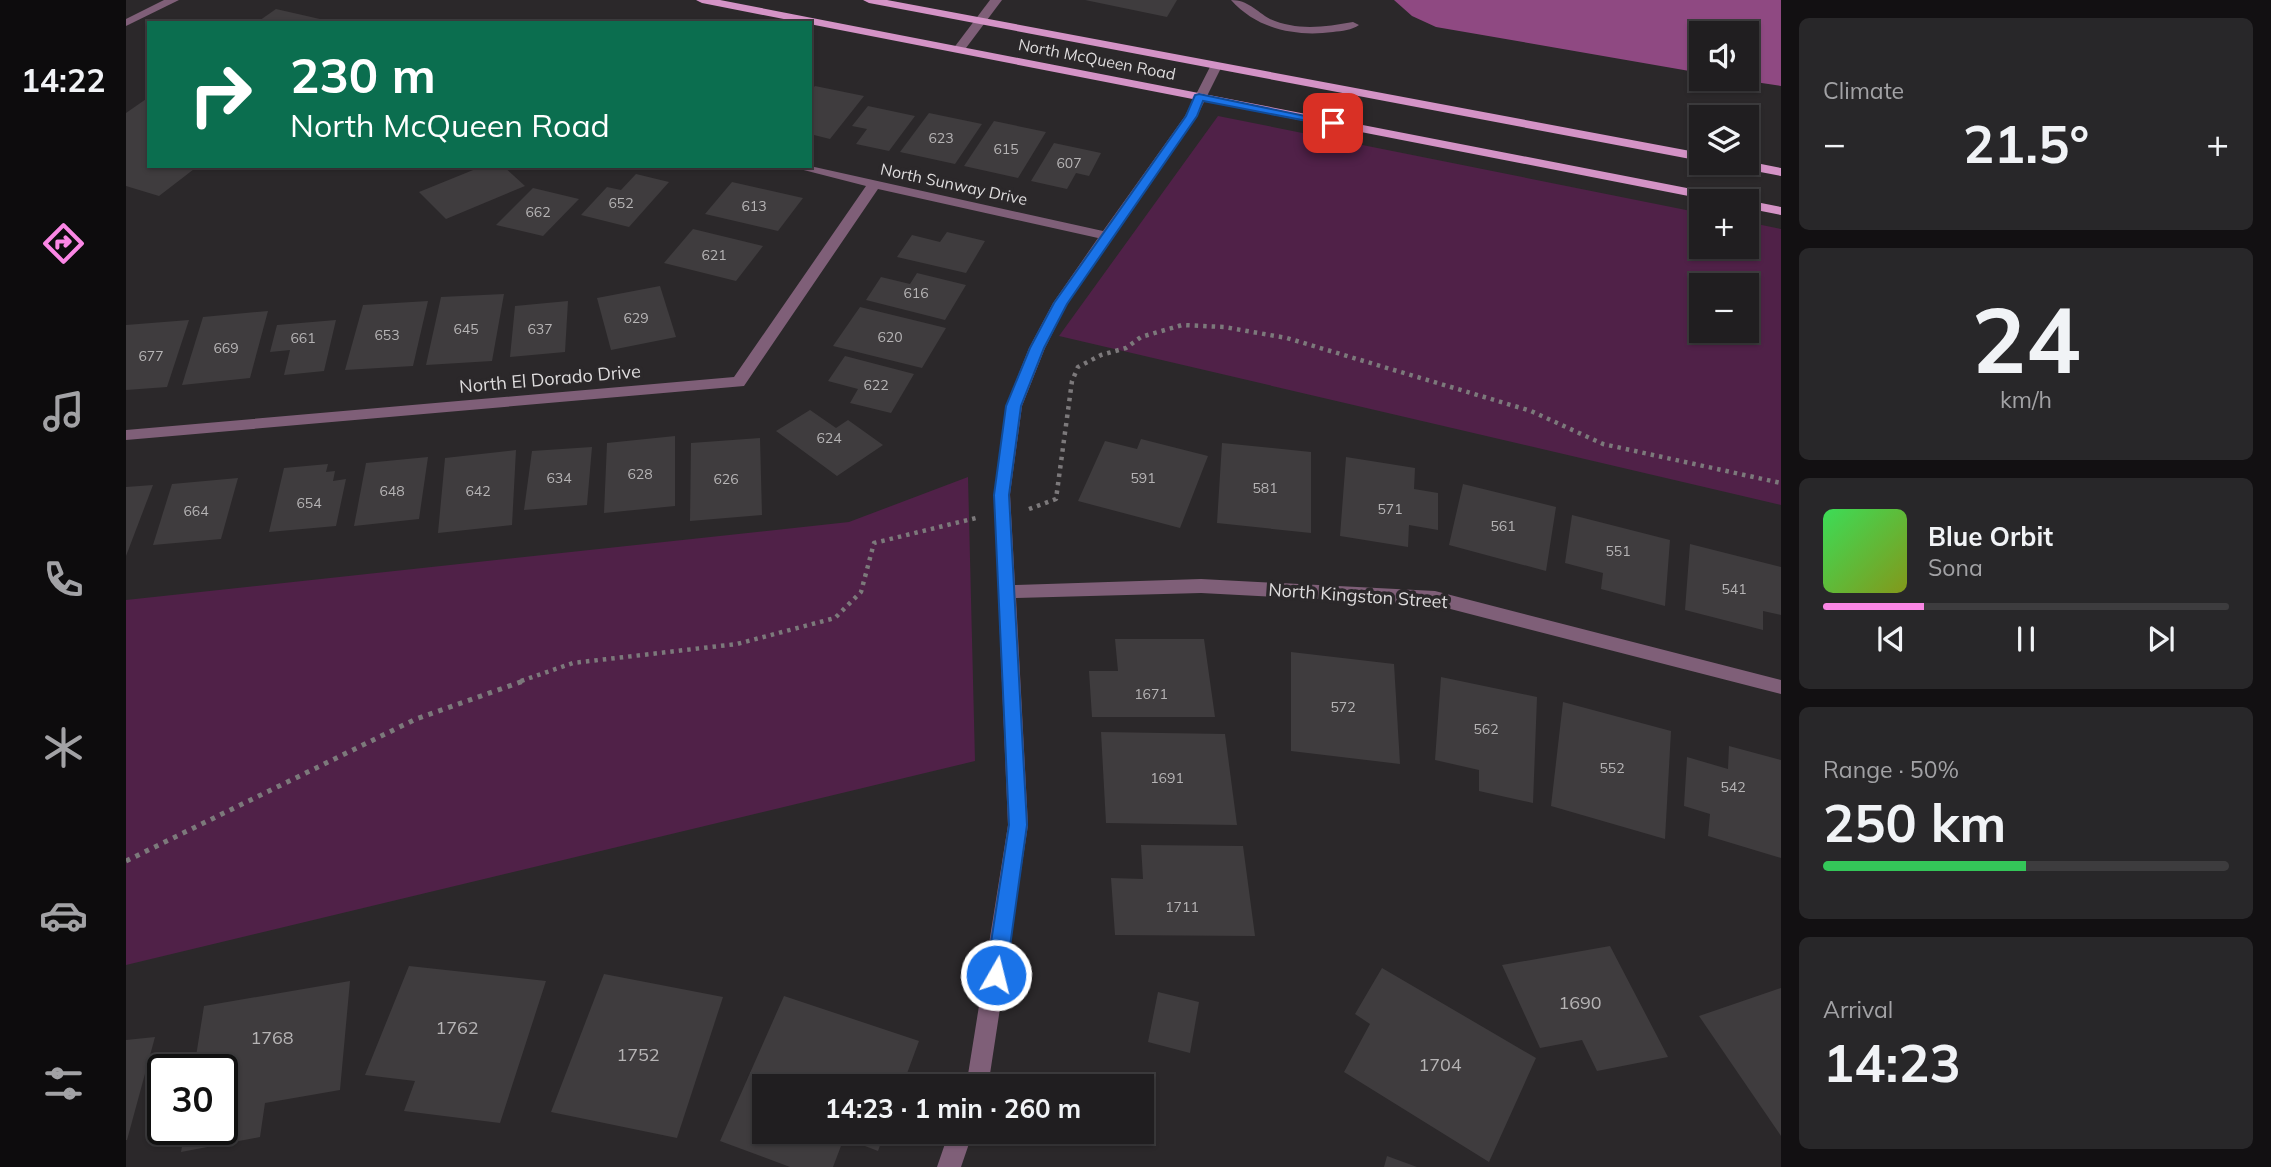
<!DOCTYPE html>
<meta charset="utf-8">
<style>
:root{--surface:#201e20;--page:#282729;--text:#f1f3f6;--muted:#a2a2a5;--line:#3d3c3e;--accent:#fb87e5}
body{margin:0;font-family:Mulish,sans-serif;background:var(--page);color:var(--text);height:100vh;display:flex;flex-direction:column;font-size:26px;white-space:nowrap}
*{box-sizing:border-box;margin:0}
p{font-size:23px;color:var(--muted)}
.icon{flex:none;width:38px;height:38px;fill:none;stroke:currentColor;stroke-width:2;stroke-linecap:round;stroke-linejoin:round}
.map{position:relative;flex:1;overflow:hidden}
.panel{display:flex;flex-direction:column;gap:18px;padding:18px;background:#121012;width:490px}
.panel>*{flex:none}
.top-card{position:absolute;left:21px;top:21px;width:665px;height:147px;border-radius:0px;box-shadow:0 2px 5px #0004,0 0 0 2px var(--line);background:#0b6e4f;color:#fff;overflow:hidden}
.tools{position:absolute;left:1563px;top:21px;display:grid;gap:14px}
.tools a{display:grid;place-items:center;width:70px;height:70px;border-radius:0px;background:var(--surface);box-shadow:0 2px 5px #0004,0 0 0 2px var(--line);font-size:35px}
.speed{position:absolute;left:21px;top:1054px;display:flex;gap:14px;font-size:35px;font-weight:700;text-align:center}
.speed>*{display:grid;place-content:center;width:91px;height:91px;border-radius:50%;background:var(--surface);box-shadow:0 2px 5px #0004,0 0 0 2px var(--line);line-height:1}
.speed .limit{border:4px solid #111;border-radius:10px;background:#fff;color:#111}
.pin{position:absolute;display:grid;place-items:center;width:60px;height:60px;color:#fff;margin:-30px;border-radius:14px;box-shadow:0 4px 10px #0006}
.me{position:absolute;width:77px;margin:-38px;rotate:8deg;stroke-linejoin:round;filter:drop-shadow(0 0 5px #0008)}
.turn{display:flex;align-items:center;gap:24px;height:147px;padding:0 28px;font-size:32px}
.turn .icon{width:91px;height:91px;stroke-width:2.5}
.turn b{display:block;font-size:49px;line-height:60px}
.big{font-size:52px;font-weight:700;line-height:1.1}
.panel .card{flex:1;display:flex;flex-direction:column;justify-content:center;gap:10px;min-width:0;padding:0 24px;border-radius:10px;background:var(--page)}
.panel .dial{align-items:center;gap:0}
.dial b{font-size:91px;line-height:1}
.song{display:flex;align-items:center;gap:21px}
.cover{width:84px;height:84px;border-radius:10px;background:linear-gradient(135deg,hsl(130 70% 55%),hsl(70 70% 35%))}
.played{height:7px;border-radius:4px;background:linear-gradient(90deg,var(--accent) 25%,var(--line) 25%)}
.keys{display:flex;justify-content:space-around;direction:ltr}
.heat{display:flex;justify-content:space-between;align-items:center;font-size:38px;direction:ltr}
.charge{height:10px;border-radius:5px;background:linear-gradient(90deg,#34c759 50%,var(--line) 0)}
.trip{position:absolute;left:626px;top:1074px;width:402px;height:70px;border-radius:0px;background:var(--surface);box-shadow:0 2px 5px #0004,0 0 0 2px var(--line);font-weight:700;line-height:70px;text-align:center}
main{display:flex;flex:1;min-height:0}
.dock{display:flex;flex-direction:column;width:126px;justify-content:space-around;align-items:center;background:#0d0c0d;color:var(--muted)}
.dock .icon{width:49px;height:49px}
.dock .active{color:var(--accent)}
.dock b{font-size:32px;color:var(--text)}
.map>svg:first-child{display:block}
.green{fill:#502148;fill-rule:evenodd}
.water{fill:#8f4982}
.building{fill:#3f3c3e}
.lines{fill:none;stroke-linecap:round;stroke-linejoin:round}
.path-far1{stroke:#7c797b;stroke-width:4.5;stroke-dasharray:3.5 5;stroke-linecap:butt}
.path{stroke:#7c797b;stroke-width:5;stroke-dasharray:4.5 6;stroke-linecap:butt}
.minor{fill:#7f5f78;fill-rule:evenodd}
.major{fill:#d493c6;fill-rule:evenodd}
.route{fill:#1a73e8;stroke:#114b97;stroke-width:2}
.labels{text-anchor:middle;stroke-width:7;stroke-linejoin:round;paint-order:stroke}
.number-label{font-size:14px;fill:#b6b4b5}
.far-street-label{font-size:16px;fill:#dedcdd;stroke:#2b282a}
.street-label{font-size:18px;fill:#dedcdd;stroke:#2b282a}
.near-number-label{font-size:18px;fill:#b6b4b5}
</style>
<main>
<nav class="dock">
<b>14:22</b>
<svg class="icon active" aria-label="directions" viewBox="0 0 24 24"><path d="M12 3l9 9-9 9-9-9zM9 14v-3h6M13 9l2 2-2 2"/></svg>
<svg class="icon" aria-label="music" viewBox="0 0 24 24"><path d="M9 18V5l10-2v13"/><circle cx="6" cy="18" r="3"/><circle cx="16" cy="16" r="3"/></svg>
<svg class="icon" aria-label="phone" viewBox="0 0 24 24"><path d="M5 4h4l2 5-3 2q2 4 5 5l2-3 5 2v4C11 20 4 13 5 4z"/></svg>
<svg class="icon" aria-label="climate" viewBox="0 0 24 24"><path d="M12 3v18M4 7l16 10M4 17L20 7"/></svg>
<svg class="icon" aria-label="car" viewBox="0 0 24 24"><path d="M5 17H2v-5l4-1 3-4h7l3 4 3 1v5h-3M9 17h6M6 11h13"/><circle cx="7" cy="17" r="2"/><circle cx="17" cy="17" r="2"/></svg>
<svg class="icon" aria-label="filters" viewBox="0 0 24 24"><path d="M4 7h16M4 17h16"/><circle cx="9" cy="7" r="2"/><circle cx="15" cy="17" r="2"/></svg>
</nav>
<div class="map">
<svg width="1655" height="1167" viewBox="0 0 1655 1167">
<rect width="100%" height="100%" fill="#2b282a"/>
<!-- green -->
<g class="green">
<path d="M1092,116L1575,213V247H1620L1621,222L1655,229V505L933,336ZM1575,285H1620V331H1575Z"/>
<polygon points="842,477 849,761 0,965 0,600 723,522"/>
</g>
<!-- water -->
<polygon class="water" points="1268,0 1655,0 1655,86 1609,79 1620,79 1620,33 1575,33 1575,73 1310,27 1286,16"/>
<!-- building -->
<g class="building">
<polygon points="959,0 1051,0 1041,17"/>
<polygon points="150,9 207,22 207,23 130,23"/>
<polygon points="689,86 738,96 704,139 684,134 684,91"/>
<polygon points="23,97 23,166 72,166 33,196 0,186 0,113"/>
<polygon points="742,106 789,116 763,151 730,144 741,129 726,126"/>
<polygon points="803,113 856,124 829,164 774,152"/>
<polygon points="868,121 920,132 892,178 838,166"/>
<polygon points="928,143 975,153 963,176 950,173 941,189 905,181"/>
<polygon points="357,166 377,166 399,186 320,219 293,192"/>
<polygon points="510,174 543,182 503,227 455,215 481,187 495,190"/>
<polygon points="606,182 677,198 652,231 579,214"/>
<polygon points="407,188 453,199 417,236 370,225"/>
<polygon points="567,229 637,246 610,281 538,263"/>
<polygon points="821,232 859,241 840,273 771,257 786,235 814,242"/>
<polygon points="791,273 840,285 819,320 740,300 755,277 784,284"/>
<polygon points="534,286 550,337 485,350 471,298"/>
<polygon points="378,294 366,361 300,365 315,297"/>
<polygon points="302,301 287,366 219,370 237,305"/>
<polygon points="442,301 439,352 384,357 389,306"/>
<polygon points="734,307 820,328 796,368 707,346"/>
<polygon points="142,311 124,378 56,385 77,317"/>
<polygon points="63,320 41,387 0,390 0,325"/>
<polygon points="210,320 198,371 158,375 164,350 144,352 151,325"/>
<polygon points="719,356 788,374 765,413 724,403 732,389 702,381"/>
<polygon points="684,410 710,428 722,420 757,445 711,476 650,431"/>
<polygon points="549,436 549,506 478,513 481,443"/>
<polygon points="634,438 636,515 564,521 565,443"/>
<polygon points="1015,439 1082,456 1054,528 952,501 979,441 1011,449"/>
<polygon points="1096,443 1185,452 1185,533 1091,523"/>
<polygon points="466,447 461,505 398,510 406,451"/>
<polygon points="390,450 386,525 312,533 319,458"/>
<polygon points="302,457 293,519 228,526 240,463"/>
<polygon points="1220,457 1289,468 1288,489 1312,493 1312,530 1283,525 1282,547 1214,536"/>
<polygon points="202,464 200,472 209,471 207,481 220,479 210,526 143,532 158,468"/>
<polygon points="112,478 95,539 27,545 46,484"/>
<polygon points="1337,484 1430,507 1420,571 1323,545"/>
<polygon points="27,485 0,556 0,487"/>
<polygon points="1446,515 1544,540 1539,606 1475,589 1477,573 1439,563"/>
<polygon points="1564,544 1655,567 1655,615 1637,611 1637,630 1559,610"/>
<polygon points="989,639 1078,639 1089,717 966,717 963,671 992,671"/>
<polygon points="1165,652 1268,664 1274,764 1165,751"/>
<polygon points="1315,677 1411,697 1407,803 1353,791 1353,770 1309,760"/>
<polygon points="1437,702 1545,731 1539,839 1425,806"/>
<polygon points="975,732 1099,734 1111,825 980,823"/>
<polygon points="1603,746 1655,760 1655,858 1582,836 1584,814 1558,806 1561,757 1602,769"/>
<polygon points="1015,845 1117,846 1129,936 989,935 985,878 1017,879"/>
<polygon points="1484,946 1542,1057 1471,1071 1456,1040 1414,1048 1376,965"/>
<polygon points="283,966 420,981 374,1123 278,1111 289,1081 239,1075"/>
<polygon points="1256,968 1410,1058 1363,1162 1218,1072 1244,1024 1229,1014"/>
<polygon points="478,974 597,997 551,1138 425,1112"/>
<polygon points="224,981 214,1090 139,1103 134,1137 55,1152 59,1129 96,1129 96,1069 68,1069 78,1006"/>
<polygon points="1655,988 1655,1136 1573,1016"/>
<polygon points="1032,992 1073,1002 1064,1053 1022,1042"/>
<polygon points="658,996 793,1041 776,1087 639,1087 639,1132 759,1132 752,1151 718,1138 707,1167 664,1167 594,1141"/>
<polygon points="29,1037 1,1140 0,1140 0,1040"/>
<polygon points="1261,1156 1291,1167 1258,1167"/>
</g>
<g class="lines">
<!-- path-far1 -->
<g class="path-far1">
<polyline points="903,509 930,499 946,381 952,367 975,355 1000,348 1015,337 1056,325 1098,327 1161,338 1405,411 1477,444 1655,483"/>
<polyline points="395,681 447,663 611,644 709,618 735,592 748,543 850,518"/>
</g>
<!-- path -->
<polyline class="path" points="0,861 290,719 400,680"/>
<!-- minor -->
<g class="minor">
<polygon points="38,0 53,0 0,26 0,19"/>
<polygon points="864,0 876,0 837,52 829,52 827,49"/>
<path d="M1105,0C1122,0 1130,11 1144,19C1171,31 1199,27 1227,22L1233,25C1226,30 1216,31 1207,32C1169,37 1131,29 1105,0Z"/>
<polygon points="1086,63 1096,66 1071,116 941,304 919,348 896,406 884,494 889,585 1075,579 1309,591 1655,680 1655,694 1309,605 1075,593 890,598 902,825 862,1087 840,1087 882,825 868,494 880,406 903,348 927,303 972,238 752,189 618,386 0,440 0,430 608,377 740,186 662,166 684,166 977,231 1059,116"/>
<polygon points="823,1132 847,1132 835,1167 811,1167"/>
</g>
<!-- major -->
<g class="major">
<polygon points="570,0 594,0 1607,197 1614,201 1588,201 576,3"/>
<polygon points="737,0 761,0 1575,153 1575,161 743,3"/>
<polygon points="1620,161 1655,168 1655,176 1608,167 1601,163"/>
<polygon points="1620,200 1655,207 1655,215 1620,208 1620,201 1615,201"/>
</g>
</g>
<!-- route -->
<polygon class="route" points="1073,94 1213,123 1207,126 1077,101 1071,116 941,304 918,348 895,406 883,495 901,825 880,975 877,982 870,984 863,982 860,975 883,825 868,495 880,406 904,348 928,303 1060,116 1069,95"/>
<g class="labels">
<!-- number labels -->
<g class="number-label">
<text x="815" y="143">623</text>
<text x="880" y="154">615</text>
<text x="943" y="168">607</text>
<text x="495" y="208">652</text>
<text x="628" y="211">613</text>
<text x="412" y="217">662</text>
<text x="588" y="260">621</text>
<text x="790" y="298">616</text>
<text x="510" y="323">629</text>
<text x="340" y="334">645</text>
<text x="414" y="334">637</text>
<text x="261" y="340">653</text>
<text x="764" y="342">620</text>
<text x="177" y="343">661</text>
<text x="100" y="353">669</text>
<text x="25" y="361">677</text>
<text x="750" y="390">622</text>
<text x="703" y="443">624</text>
<text x="514" y="479">628</text>
<text x="433" y="483">634</text>
<text x="1017" y="483">591</text>
<text x="600" y="484">626</text>
<text x="1139" y="493">581</text>
<text x="266" y="496">648</text>
<text x="352" y="496">642</text>
<text x="183" y="508">654</text>
<text x="1264" y="514">571</text>
<text x="70" y="516">664</text>
<text x="1377" y="531">561</text>
<text x="1492" y="556">551</text>
<text x="1608" y="594">541</text>
<text x="1025" y="699">1671</text>
<text x="1217" y="712">572</text>
<text x="1360" y="734">562</text>
<text x="1486" y="773">552</text>
<text x="1041" y="783">1691</text>
<text x="1607" y="792">542</text>
<text x="1056" y="912">1711</text>
</g>
<!-- far-street labels -->
<g class="far-street-label">
<text transform="translate(971 59) rotate(11)" y="6">North McQueen Road</text>
<text transform="translate(828 184) rotate(12)" y="6">North Sunway Drive</text>
</g>
<!-- street labels -->
<g class="street-label">
<text transform="translate(424 379) rotate(-5)" y="6">North El Dorado Drive</text>
<text transform="translate(1232 596) rotate(4)" y="6">North Kingston Street</text>
</g>
<!-- near-number labels -->
<g class="near-number-label">
<text x="1454" y="1009">1690</text>
<text x="331" y="1034">1762</text>
<text x="146" y="1044">1768</text>
<text x="512" y="1061">1752</text>
<text x="1314" y="1071">1704</text>
</g>
</g>
</svg>
<div class="tools">
<a><svg class="icon" aria-label="sound" viewBox="0 0 24 24"><path d="M4 9h4l5-4v14l-5-4H4zM17 9q2 3 0 6"/></svg></a>
<a><svg class="icon" aria-label="layers" viewBox="0 0 24 24"><path d="M12 4l9 5-9 5-9-5zM3 14l9 5 9-5"/></svg></a>
<a>+</a>
<a>−</a>
</div>
<div class="speed"><div class="limit">30</div></div>
<div class="pin" style="left:1207px;top:123px;background:#d93025"><svg class="icon" aria-label="arrive" viewBox="0 0 24 24"><path d="M6 21V4h12l-3 4 3 4H6"/></svg></div>
<svg class="me" style="left:870px;top:975px" viewBox="-20 -20 40 40"><circle r="17" fill="#1a73e8" stroke="#fff" stroke-width="3"/><path d="M0-11L8 9 0 5-8 9z" fill="#fff"/></svg>
<div class="trip">14:23 · 1 min · 260 m</div>
<div class="top-card">
<div class="turn"><svg class="icon" aria-label="right" viewBox="0 0 24 24"><path d="M7 20v-9h11M14 6l5 5-5 5"/></svg><div><b>230 m</b>North McQueen Road</div></div>
</div>
</div>
<section class="panel">
<div class="card"><p>Climate</p>
<div class="heat"><a>−</a><b class="big">21.5°</b><a>+</a></div>
</div>
<div class="card dial"><b>24</b><p>km/h</p></div>
<div class="card">
<div class="song"><i class="cover"></i><div><b>Blue Orbit</b><p>Sona</p></div></div>
<div class="played"></div>
<div class="keys"><svg class="icon" aria-label="previous" viewBox="0 0 24 24"><path d="M18 5L8 12l10 7zM5 5v14"/></svg><svg class="icon" aria-label="pause" viewBox="0 0 24 24"><path d="M8 5v14M16 5v14"/></svg><svg class="icon" aria-label="next" viewBox="0 0 24 24"><path d="M6 5l10 7-10 7zM19 5v14"/></svg></div>
</div>
<div class="card"><p>Range · 50%</p><b class="big">250 km</b><div class="charge"></div></div>
<div class="card"><p>Arrival</p><b class="big">14:23</b></div>
</section>
</main>
